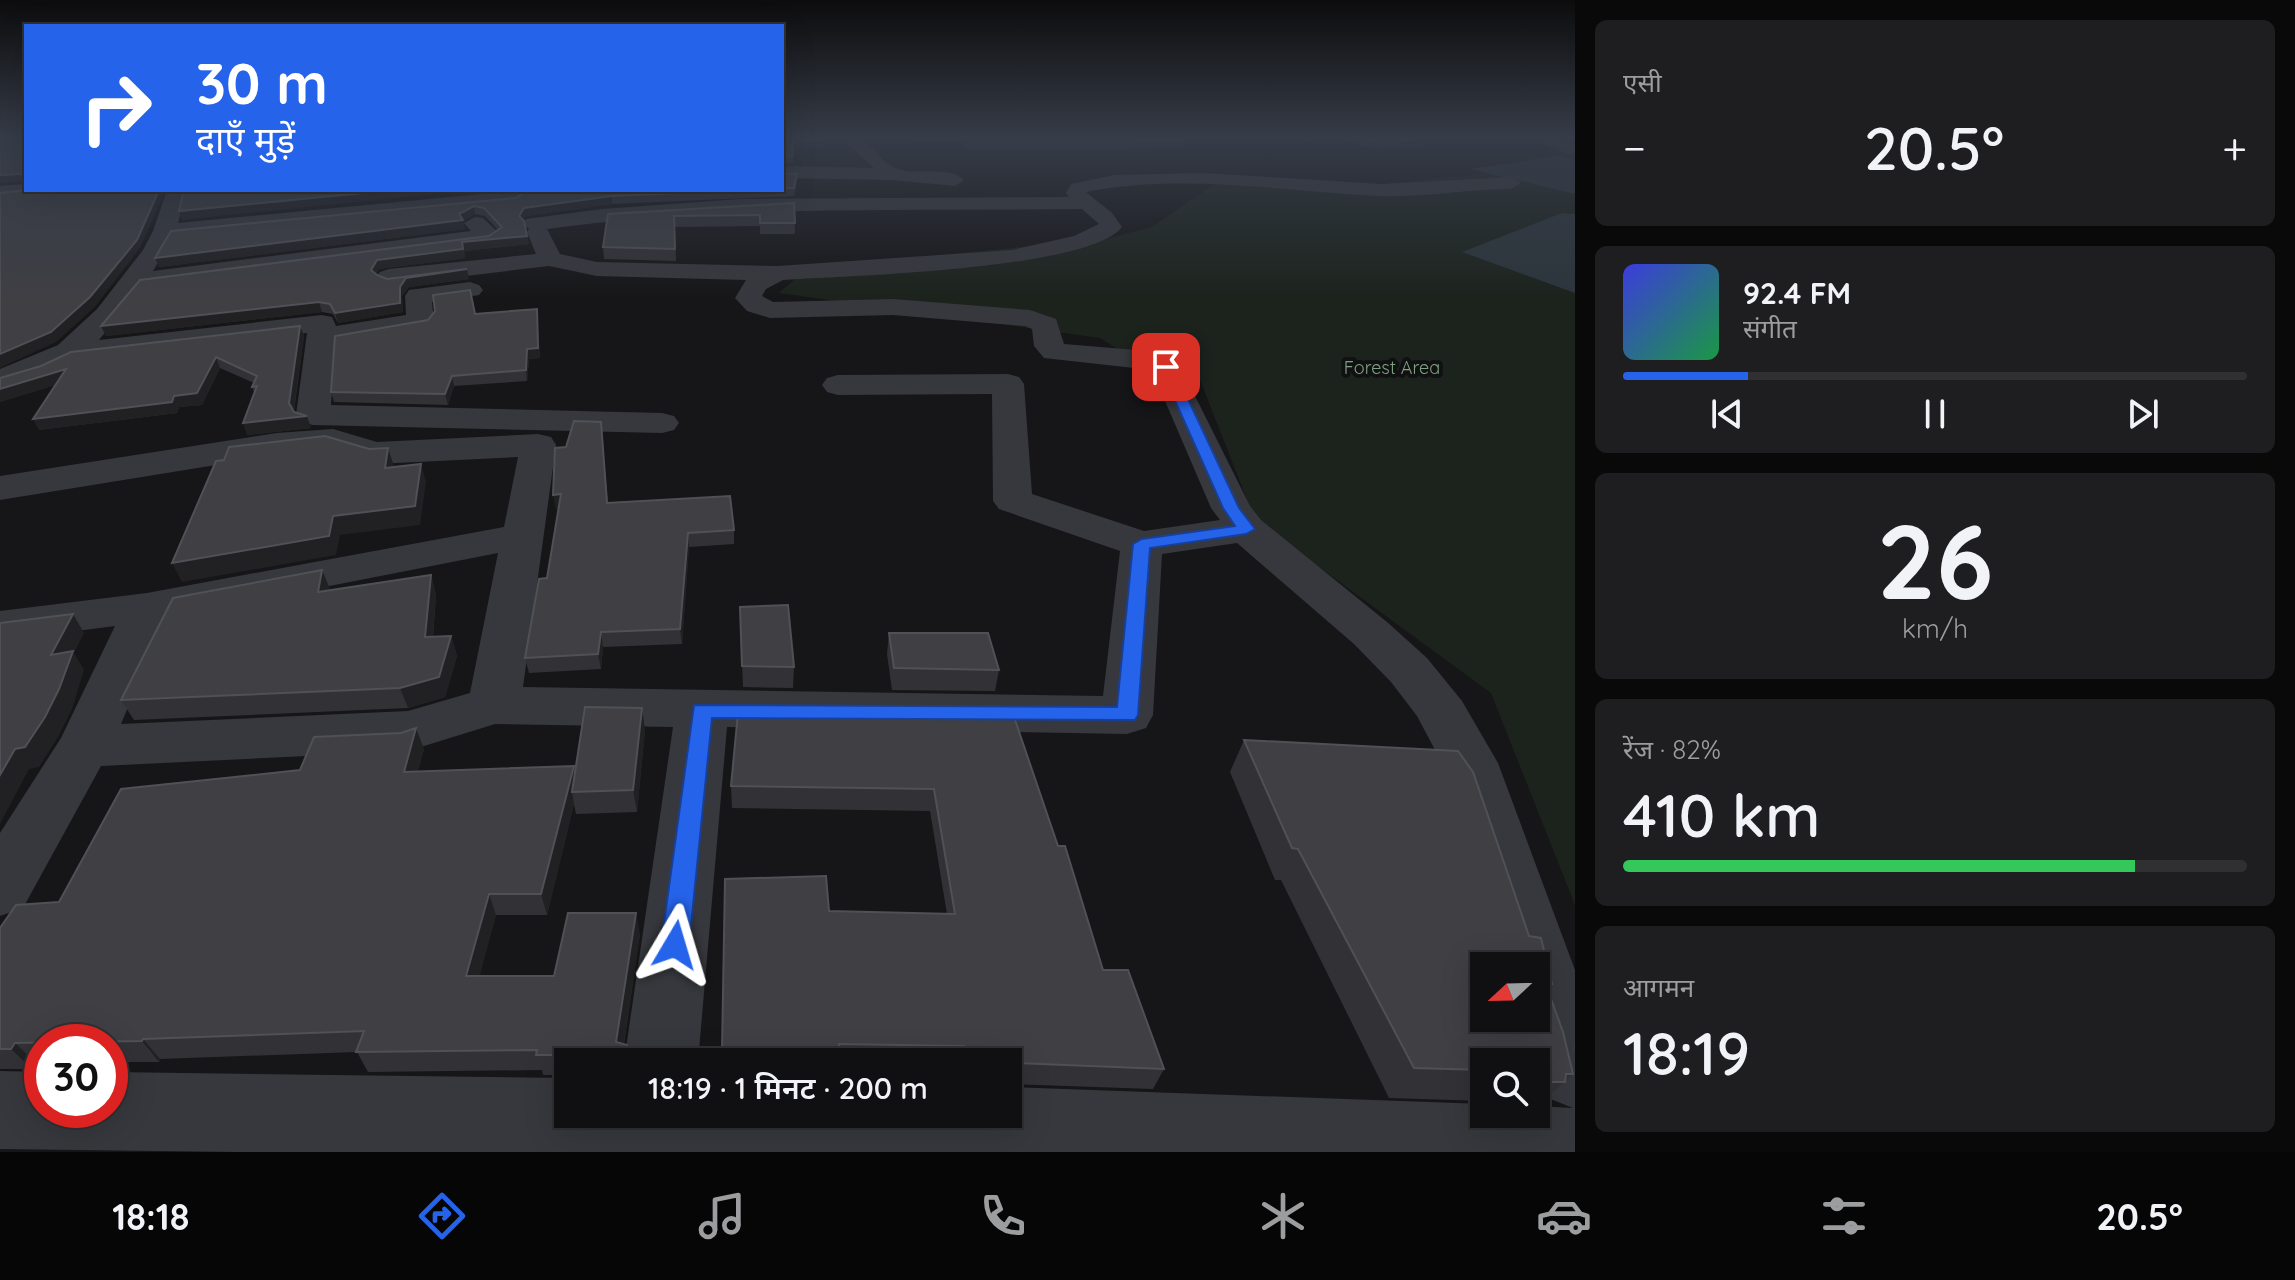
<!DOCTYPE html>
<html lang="hi">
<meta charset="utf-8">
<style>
:root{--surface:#101012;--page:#1e1e20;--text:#f1f3f6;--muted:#9c9d9f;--line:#303032;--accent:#2563eb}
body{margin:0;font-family:Quicksand,"Noto Sans Devanagari",sans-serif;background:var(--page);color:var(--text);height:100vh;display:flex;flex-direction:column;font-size:30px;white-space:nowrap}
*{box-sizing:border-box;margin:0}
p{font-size:26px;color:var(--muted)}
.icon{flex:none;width:44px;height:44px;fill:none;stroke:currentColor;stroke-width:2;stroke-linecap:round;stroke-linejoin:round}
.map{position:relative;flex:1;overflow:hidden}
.panel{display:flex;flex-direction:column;gap:20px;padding:20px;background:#09090a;width:720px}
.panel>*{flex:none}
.top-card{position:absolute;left:24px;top:24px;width:760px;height:168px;border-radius:0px;box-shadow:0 8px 32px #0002,0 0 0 2px var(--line);background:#2563eb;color:#fff;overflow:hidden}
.needle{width:52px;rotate:248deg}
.fabs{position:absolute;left:1470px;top:952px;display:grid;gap:16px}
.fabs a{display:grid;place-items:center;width:80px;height:80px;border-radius:0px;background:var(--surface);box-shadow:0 8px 32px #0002,0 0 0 2px var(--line);font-size:40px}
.speed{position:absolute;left:24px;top:1024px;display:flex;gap:16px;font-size:40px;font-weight:700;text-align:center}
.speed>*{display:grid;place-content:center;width:104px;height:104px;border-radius:50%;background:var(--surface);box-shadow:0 8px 32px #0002,0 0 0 2px var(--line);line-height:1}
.speed .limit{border:12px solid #d22;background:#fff;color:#111}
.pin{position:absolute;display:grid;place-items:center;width:68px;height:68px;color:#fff;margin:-34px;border-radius:16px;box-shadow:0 4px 12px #0006}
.me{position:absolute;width:88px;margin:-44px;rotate:7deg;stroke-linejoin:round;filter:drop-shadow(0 0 6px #0008)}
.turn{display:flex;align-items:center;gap:28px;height:168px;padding:0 40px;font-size:36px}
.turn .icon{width:104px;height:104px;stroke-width:2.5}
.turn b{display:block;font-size:56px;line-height:68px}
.big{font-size:60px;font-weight:600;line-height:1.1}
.panel .tile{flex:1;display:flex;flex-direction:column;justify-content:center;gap:12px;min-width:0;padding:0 28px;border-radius:12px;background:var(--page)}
.panel .dial{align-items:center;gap:0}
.dial b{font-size:104px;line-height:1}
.song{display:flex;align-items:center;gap:24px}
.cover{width:96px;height:96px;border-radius:12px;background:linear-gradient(135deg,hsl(240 70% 55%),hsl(140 70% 35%))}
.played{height:8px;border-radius:4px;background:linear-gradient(90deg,var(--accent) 20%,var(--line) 20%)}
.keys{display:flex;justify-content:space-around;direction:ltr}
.heat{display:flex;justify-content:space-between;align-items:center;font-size:44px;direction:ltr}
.charge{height:12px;border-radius:6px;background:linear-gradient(90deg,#34c759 82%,var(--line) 0)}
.trip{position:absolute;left:554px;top:1048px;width:468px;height:80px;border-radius:0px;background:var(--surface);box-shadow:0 8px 32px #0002,0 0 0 2px var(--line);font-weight:600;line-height:80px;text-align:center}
.menu{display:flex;height:128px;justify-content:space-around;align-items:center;background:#060607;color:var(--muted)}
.menu .icon{width:56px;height:56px}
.menu .selected{color:var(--accent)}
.menu b{font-size:36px;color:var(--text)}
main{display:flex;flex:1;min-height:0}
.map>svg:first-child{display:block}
.green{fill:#1c231d}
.water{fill:#2c353c}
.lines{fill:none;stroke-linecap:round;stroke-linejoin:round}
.minor{fill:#37383d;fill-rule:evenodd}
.wall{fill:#323236}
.shaded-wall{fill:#212124}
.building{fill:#3f3f44;stroke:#4f5156;stroke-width:2;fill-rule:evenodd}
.route{fill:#2563eb;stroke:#184099;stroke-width:2}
.labels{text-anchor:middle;stroke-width:8;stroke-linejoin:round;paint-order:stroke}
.far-park-label{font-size:18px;fill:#7fa381;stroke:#111113}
</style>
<main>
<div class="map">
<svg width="1575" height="1152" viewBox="0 0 1575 1152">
<rect width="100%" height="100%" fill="#161618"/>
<!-- green -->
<polygon class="green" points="1575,144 1575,905 1491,693 1255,520 1191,357 1119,350 1100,338 779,293 807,269 1109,238 1152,227 1216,183 1347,188 1490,173"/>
<!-- water -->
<g class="water">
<polygon points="1559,156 1575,159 1575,194 1470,169"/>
<polygon points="1562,213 1575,214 1575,293 1462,252"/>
</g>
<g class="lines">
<!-- minor -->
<g class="minor">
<path d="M840,137C877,137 872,160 898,169C917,176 950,165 964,180L955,186L892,180L782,178V166L874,168Z"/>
<polygon points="1524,137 1549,137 1575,145 1575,156"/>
<path d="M1203,173L1382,184L1511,177L1521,183L1511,189C1467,189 1421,198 1377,196C1282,191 1181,173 1086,192L1112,213L1122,227C1089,270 844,276 783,280L766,289L762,296L773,302L893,299L1030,310L1056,319L1064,344L1148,351L1177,360L1250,506L1261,520L1387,622L1427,658L1462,701L1498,763L1575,970V1152H237L0,1149V1071L42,1072V1110H110V1072L568,1078V1114H1008V1087L1484,1104V1114H1536V1106L1573,1108L1548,1098L1521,1018H1536V966H1505L1442,763L1417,716L1391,682L1354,644L1237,543L1162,554L1153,715L1146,728L1127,734L727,727L698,1062H624L673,727L495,724L408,751L101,766L23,908L0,916V833L61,738L115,626L0,641V611L147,593L504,527L518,457L375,464L331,451L277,455L0,500V476L277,433L333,429L377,442L538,434L551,437L556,445L523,687L1103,696L1120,551L999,509L993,501L992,394L838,395L827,392L822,385L827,378L838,375L1008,374L1019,377L1024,384L1032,494L1144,531L1220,520L1211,508L1153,373L1143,369L1044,358L1034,346L1032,329L1025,326L893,315L770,318L747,311L735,298L746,280L597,276L549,266L389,285L380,282L376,277L380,272L389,269L536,254L527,232L529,229L523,224L526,219L602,209L740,199L1069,197L1066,193L1071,184L1114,175ZM1082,209L1099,224L1074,236L1012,250L778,266L597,262L560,254L547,229C724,205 903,211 1082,209ZM498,553L470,693L408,711L121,724L165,618Z"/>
<polygon points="26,184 26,190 36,190 33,194 0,198 0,186"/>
<polygon points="167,190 187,190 178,223 503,192 501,190 522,190 527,197 517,203 173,237 153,271 471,231 464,223 475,217 483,218 501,235 490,242 142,287 99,340 322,315 332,317 336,326 406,315 405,296 409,290 470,282 479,285 483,290 479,295 432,302 434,321 430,327 335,343 331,405 662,413 674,416 679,423 674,430 662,433 313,425 301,422 296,415 307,333 75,360 46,374 0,388 0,369 58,345 97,309 143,250 153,231"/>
</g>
</g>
<!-- wall -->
<g class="wall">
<polygon points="782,137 844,138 843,144 793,148 793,163 782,164"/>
<polygon points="851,137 1192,137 1181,138 1185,140 1183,147 1090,150 968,149 962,142 903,143 899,139 869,142"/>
<polygon points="1291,137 1432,137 1429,145 1381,150 1344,141 1317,144"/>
<polygon points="782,173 797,181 794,196 612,204 526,216 523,220 529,244 464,251 465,258 379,269 376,275 387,279 469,279 409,287 402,296 403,312 338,323 333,314 322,312 106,336 101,326 489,236 498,230 485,216 475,214 463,221 465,229 159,267 155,258 516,198 526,192 524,190 782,190"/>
<polygon points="794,203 795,234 760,234 760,226 675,227 676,261 604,259 603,247 608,214"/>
<polygon points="537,309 540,358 529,359 527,381 454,386 448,405 334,402 331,392 475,314"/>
<polygon points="300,326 304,336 294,411 311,428 247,435 254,392 252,387 254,383 220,368 202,405 179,407 177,413 39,430 55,385 0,402 0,378"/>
<polygon points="601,422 608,503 734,530 734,544 689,547 682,644 603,647 601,669 529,673 525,658 547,578 559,508 556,509 566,447"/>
<polygon points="322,570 329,590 431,575 436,595 433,637 451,636 457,656 445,697 408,708 134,720 121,700"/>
<polygon points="740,607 794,667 793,688 743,687"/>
<polygon points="889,633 999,670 995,691 892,690 887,654"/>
<polygon points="900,711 1058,846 1103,970 1164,1069 1153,1089 1008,1084 1008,1062 723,1062 722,1051 829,911 947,914 930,811 732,808 731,786 798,714 899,716"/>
<polygon points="645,730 637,812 576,814 574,804 547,915 496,915 479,976 554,976 640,934 624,1044 627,1045 631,1062 568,1062 568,1075 543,1075 542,1070 368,1072 357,1052 160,1059 159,1062 110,1062 110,1042 42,1042 42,1062 36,1063 32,1069 0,1069 0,928 59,902 300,770 424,749 418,771 575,771"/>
<polygon points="1244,740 1529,936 1552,984 1547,989 1573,1074 1536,1108 1536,1062 1484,1062 1484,1101 1389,1098 1281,880 1275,880 1230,772"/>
</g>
<!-- shaded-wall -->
<g class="shaded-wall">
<polygon points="869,137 899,137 899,139 869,142"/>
<polygon points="1319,137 1345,137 1344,141 1317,144"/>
<polygon points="844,138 843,144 793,148 793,142"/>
<polygon points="1432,138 1429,145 1381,150 1384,144"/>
<polygon points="22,174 26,181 0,183 0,175"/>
<polygon points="159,190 166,190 140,248 95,307 56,342 0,368 0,354"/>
<polygon points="394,190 472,190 182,220 179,211"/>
<polygon points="612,196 612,204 526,216 520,224 519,216 524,208"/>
<polygon points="474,206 475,214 463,221 465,229 159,267 155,258 459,214"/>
<polygon points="527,236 529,244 464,251 462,242"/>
<polygon points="463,249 465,258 379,269 374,279 371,270 377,260"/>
<polygon points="467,269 469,279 409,287 402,296 403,312 338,323 335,313 400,287 406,278"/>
<polygon points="319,302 322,312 106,336 101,326"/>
<polygon points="537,309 540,358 529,359 527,381 526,370 527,349"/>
<polygon points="300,326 304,336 293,415 289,403"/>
<polygon points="216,357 220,368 202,405 179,407 177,413 39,430 33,419 174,396"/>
<polygon points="66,369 71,380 0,402 0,389"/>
<polygon points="452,376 454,386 448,405 445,394"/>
<polygon points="307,416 311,428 247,435 243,423"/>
<polygon points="388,448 394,466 391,486 385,468"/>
<polygon points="421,464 426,482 420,525 340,535 336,555 182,582 172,563 333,516"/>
<polygon points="561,494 563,508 556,509 553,495"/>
<polygon points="688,533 689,547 682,644 680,629"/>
<polygon points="322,570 330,589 325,611 318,592"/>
<polygon points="431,575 436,595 431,657 425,637"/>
<polygon points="73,614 84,633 74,653 84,670 72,709 58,737 39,767 29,769 0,824 0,775 51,655"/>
<polygon points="601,632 603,647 601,669 598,654"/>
<polygon points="451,636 457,656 445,697 408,708 400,688"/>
<polygon points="642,708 645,730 637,812 633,790"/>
<polygon points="416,728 424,749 412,793 404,772"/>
<polygon points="574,766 578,787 572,792 574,804 547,915 541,894"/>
<polygon points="489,894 496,915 474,997 466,976"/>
<polygon points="636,913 640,934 621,1062 616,1042"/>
<polygon points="143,1039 160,1059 159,1062 142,1041"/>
<polygon points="15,1043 36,1063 32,1069 11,1049"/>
<polygon points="627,1045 631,1062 625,1062"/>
</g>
<!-- building -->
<g class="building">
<polygon points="0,137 26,137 26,180 22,174 0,175"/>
<polygon points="782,137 843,137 844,138 793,142 793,156 782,157"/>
<polygon points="964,137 1180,137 1185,140 1091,143 969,142"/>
<polygon points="1358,137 1432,137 1384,144"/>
<polygon points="782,173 797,174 794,188 782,188"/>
<polygon points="26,190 159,190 137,240 90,297 51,332 0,354 0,193"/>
<polygon points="184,190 394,190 179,211"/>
<polygon points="529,190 747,190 612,196 524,208 519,216 524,221 527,236 462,242 463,249 377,260 371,270 377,275 387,279 467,269 406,278 400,287 400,303 335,313 330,304 319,302 101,326 140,280 489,236 502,227 484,208 474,206 459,214 463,220 155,258 171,231 516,198"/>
<polygon points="794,203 795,223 760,223 760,215 674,216 675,249 603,247 608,214"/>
<polygon points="470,290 475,314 537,309 538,348 527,349 526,370 452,376 445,394 331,392 335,336 428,320 435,311 433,295"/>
<polygon points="300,326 289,403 294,412 307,416 243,423 257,386 252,387 257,376 216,357 197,393 174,396 172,402 33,419 66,369 0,389 0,378 41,366 71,352"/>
<polygon points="574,421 601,422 607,503 730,496 734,530 688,533 680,629 601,632 598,654 525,658 539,579 547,578 561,494 553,495 555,448 566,447"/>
<polygon points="325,436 369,449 388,448 385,468 421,464 415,506 333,516 329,536 172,563 216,461 224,460 229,447"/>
<polygon points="322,570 318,592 431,575 425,637 451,636 439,677 400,688 121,700 173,598"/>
<polygon points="788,605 794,667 742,666 740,607"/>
<polygon points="73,614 51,655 73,651 59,689 45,717 25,747 15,749 0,775 0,623"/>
<polygon points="889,633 988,633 999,670 894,668"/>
<polygon points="585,707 642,708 633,790 572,792"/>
<polygon points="743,709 797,710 798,714 900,716 900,711 1010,713 1014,717 1058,846 1065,846 1103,970 1128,970 1164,1069 1014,1063 1011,1070 1008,1070 1008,1062 966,1062 964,1046 839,1044 839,1048 722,1051 725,879 826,876 829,911 955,914 934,789 731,786 738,713 743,713"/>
<polygon points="416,728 404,772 574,766 541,894 489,894 466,976 554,976 568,913 636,913 616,1042 627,1045 624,1062 565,1061 562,1055 536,1055 537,1050 356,1052 364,1031 143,1039 142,1041 15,1043 11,1049 0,1049 0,928 16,905 59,902 121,789 300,770 314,737 401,733"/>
<path d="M1244,740L1458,751L1473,772L1529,936L1541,938L1552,984L1547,988L1563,1032L1573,1074H1566L1565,1082H1536V1062H1484V1070L1414,1068L1298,849L1292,848ZM1484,966H1536V1018H1484Z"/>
</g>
<!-- sky -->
<linearGradient id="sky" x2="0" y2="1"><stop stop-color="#0c0c0d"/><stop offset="0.46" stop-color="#363c48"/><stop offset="1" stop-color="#363c48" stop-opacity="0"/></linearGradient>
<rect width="1575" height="298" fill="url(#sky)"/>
<!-- route -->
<polygon class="route" points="1166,363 1173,367 1239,508 1255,529 1246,534 1150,548 1138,715 1135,720 712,718 689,945 685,954 675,958 665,954 661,945 694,705 1117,707 1133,544 1142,539 1235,526 1223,508 1160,367"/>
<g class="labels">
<!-- far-park labels -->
<g class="far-park-label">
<text x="1392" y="374">Forest Area</text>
</g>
</g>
</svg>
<div class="fabs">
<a><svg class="needle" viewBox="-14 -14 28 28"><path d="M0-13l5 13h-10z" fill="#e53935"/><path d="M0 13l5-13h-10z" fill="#9c9d9f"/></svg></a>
<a><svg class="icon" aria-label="search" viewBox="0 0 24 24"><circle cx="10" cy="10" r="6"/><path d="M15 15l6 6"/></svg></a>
</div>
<div class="speed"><div class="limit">30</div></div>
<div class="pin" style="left:1166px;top:367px;background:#d93025"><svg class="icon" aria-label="arrive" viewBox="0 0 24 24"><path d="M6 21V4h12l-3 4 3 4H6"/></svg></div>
<svg class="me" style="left:675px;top:945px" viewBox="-20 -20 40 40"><path d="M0-17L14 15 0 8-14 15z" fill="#2563eb" stroke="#fff" stroke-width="4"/></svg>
<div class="trip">18:19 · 1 मिनट · 200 m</div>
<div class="top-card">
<div class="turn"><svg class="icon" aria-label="right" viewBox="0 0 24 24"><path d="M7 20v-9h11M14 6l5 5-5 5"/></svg><div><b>30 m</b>दाएँ मुड़ें</div></div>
</div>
</div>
<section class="panel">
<div class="tile"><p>एसी</p>
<div class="heat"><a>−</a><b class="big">20.5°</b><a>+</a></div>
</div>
<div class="tile">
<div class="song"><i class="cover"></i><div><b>92.4 FM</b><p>संगीत</p></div></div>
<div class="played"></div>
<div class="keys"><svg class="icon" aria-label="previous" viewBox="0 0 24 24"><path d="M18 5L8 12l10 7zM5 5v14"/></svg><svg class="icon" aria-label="pause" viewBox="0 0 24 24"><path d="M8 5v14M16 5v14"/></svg><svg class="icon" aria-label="next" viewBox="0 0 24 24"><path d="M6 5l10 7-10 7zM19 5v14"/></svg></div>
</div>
<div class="tile dial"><b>26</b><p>km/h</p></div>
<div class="tile"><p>रेंज · 82%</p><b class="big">410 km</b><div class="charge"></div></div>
<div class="tile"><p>आगमन</p><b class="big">18:19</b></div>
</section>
</main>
<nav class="menu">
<b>18:18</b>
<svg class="icon selected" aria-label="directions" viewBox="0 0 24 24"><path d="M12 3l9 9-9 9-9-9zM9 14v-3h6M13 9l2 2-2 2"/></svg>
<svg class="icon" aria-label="music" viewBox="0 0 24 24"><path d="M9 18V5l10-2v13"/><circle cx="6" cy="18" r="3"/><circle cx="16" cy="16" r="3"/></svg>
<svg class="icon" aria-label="phone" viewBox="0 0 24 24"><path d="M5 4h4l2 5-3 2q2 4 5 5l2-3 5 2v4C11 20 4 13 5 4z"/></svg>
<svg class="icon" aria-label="climate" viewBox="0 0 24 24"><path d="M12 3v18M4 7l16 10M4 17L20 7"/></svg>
<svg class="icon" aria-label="car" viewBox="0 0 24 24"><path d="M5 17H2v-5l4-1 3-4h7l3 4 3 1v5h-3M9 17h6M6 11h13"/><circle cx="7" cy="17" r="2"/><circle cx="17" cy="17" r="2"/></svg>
<svg class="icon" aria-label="filters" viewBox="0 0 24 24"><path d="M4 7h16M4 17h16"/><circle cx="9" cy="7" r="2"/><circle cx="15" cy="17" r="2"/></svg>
<b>20.5°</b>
</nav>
